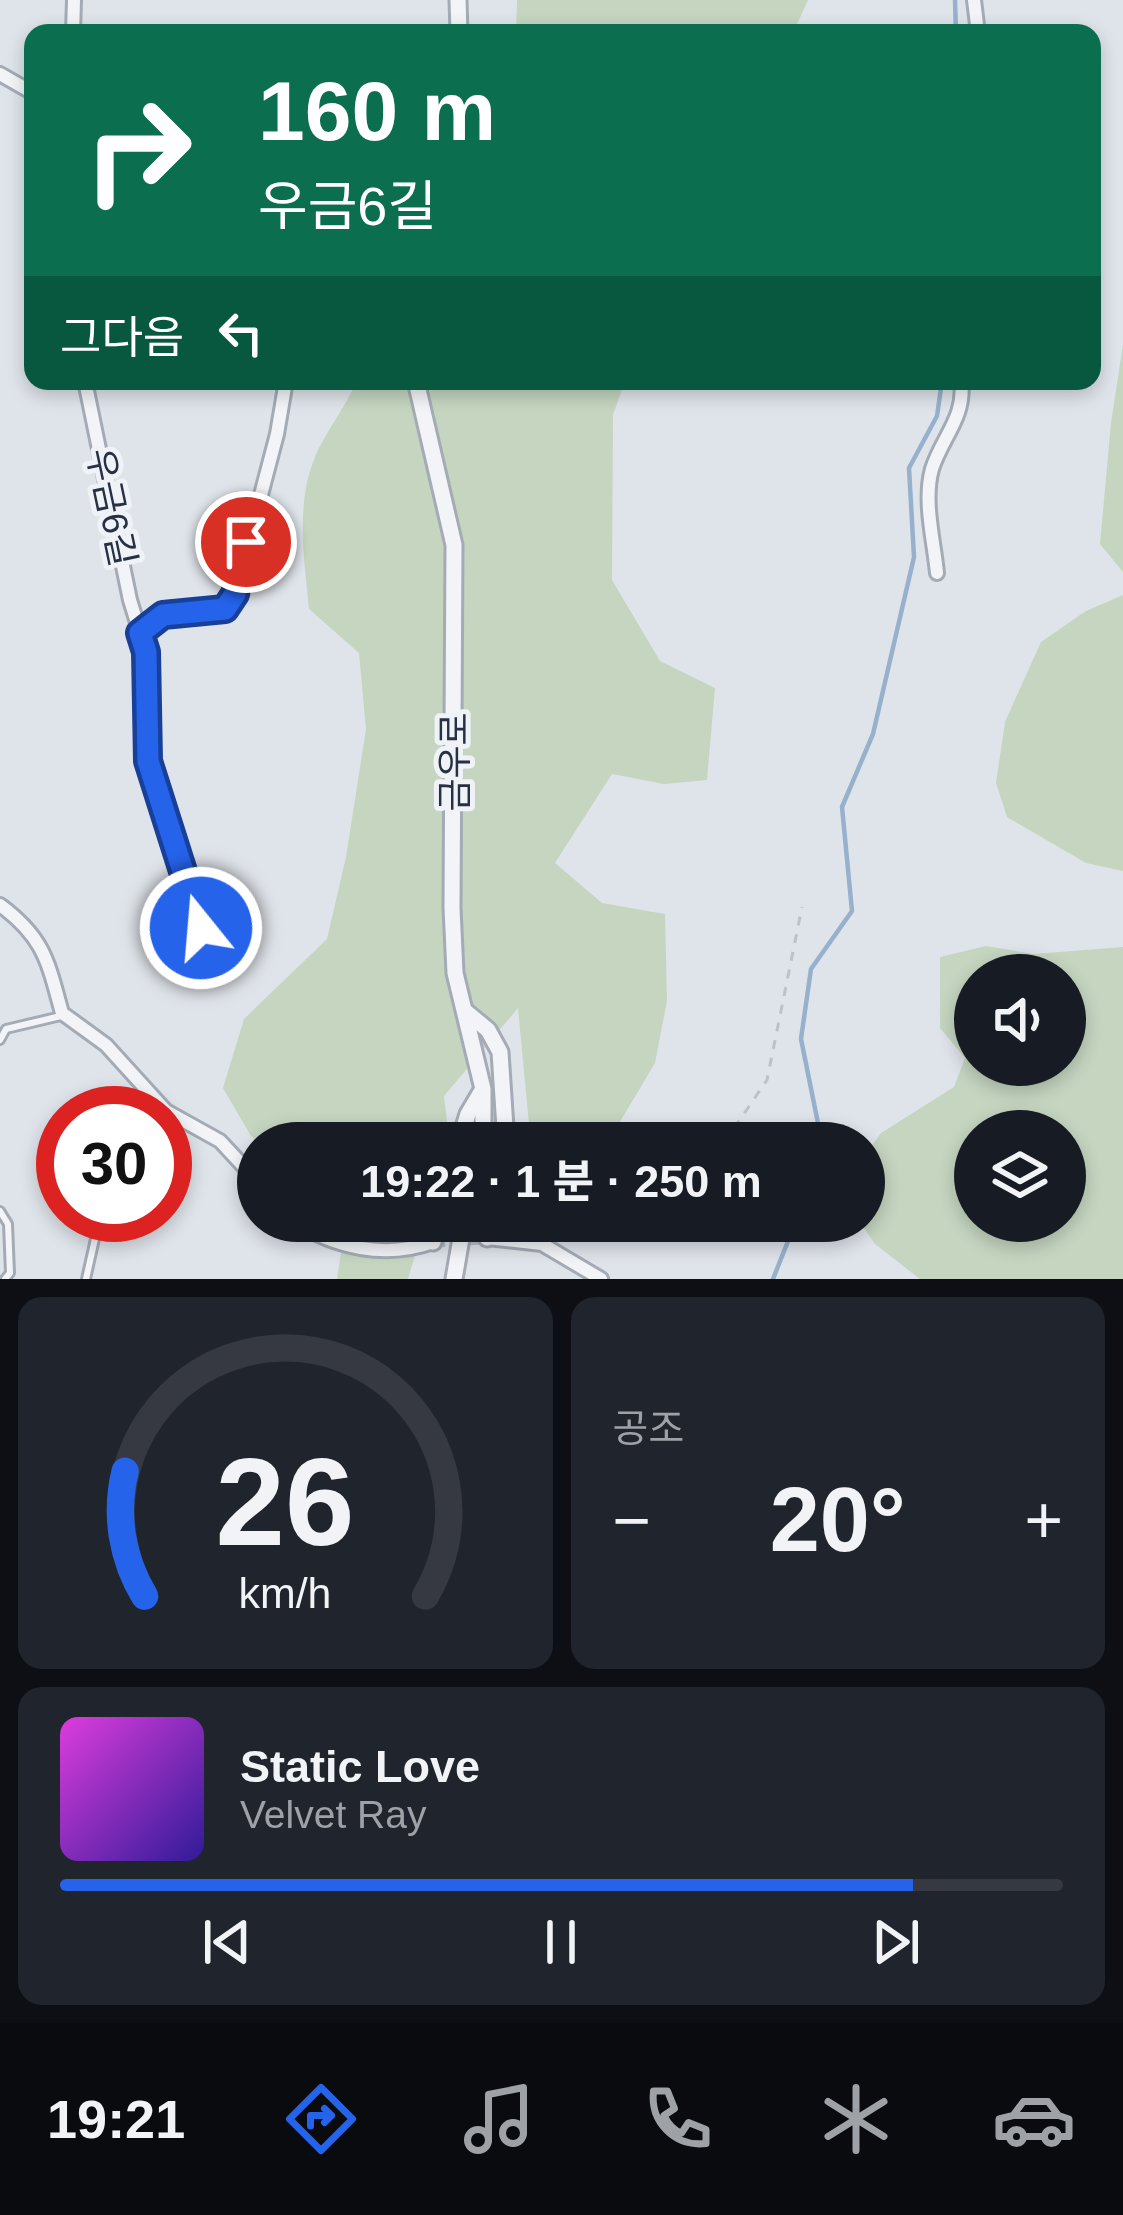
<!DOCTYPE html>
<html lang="ko">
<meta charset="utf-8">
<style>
:root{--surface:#171b24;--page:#20242c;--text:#f1f3f6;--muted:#9ea1a6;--line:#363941;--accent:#2563eb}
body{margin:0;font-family:Arial,"Noto Sans KR",sans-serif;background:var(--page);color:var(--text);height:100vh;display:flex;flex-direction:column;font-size:45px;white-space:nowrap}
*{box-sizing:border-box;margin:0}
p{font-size:39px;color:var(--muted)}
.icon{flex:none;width:66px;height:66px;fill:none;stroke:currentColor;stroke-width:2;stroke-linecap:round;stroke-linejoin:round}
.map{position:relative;height:1279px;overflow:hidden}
.side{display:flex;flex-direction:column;gap:18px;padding:18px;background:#0d0f14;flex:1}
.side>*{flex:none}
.top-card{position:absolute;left:24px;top:24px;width:1077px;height:366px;border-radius:24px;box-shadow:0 6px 18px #0003;background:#0b6e4f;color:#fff;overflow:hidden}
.controls{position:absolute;left:954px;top:954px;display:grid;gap:24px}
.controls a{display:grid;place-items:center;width:132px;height:132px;border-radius:50%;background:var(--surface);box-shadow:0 6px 18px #0003;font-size:60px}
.speed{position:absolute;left:36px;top:1086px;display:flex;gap:24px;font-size:60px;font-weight:700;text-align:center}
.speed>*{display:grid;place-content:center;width:156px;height:156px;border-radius:50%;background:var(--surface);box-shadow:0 6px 18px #0003;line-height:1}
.speed .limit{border:18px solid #d22;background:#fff;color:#111}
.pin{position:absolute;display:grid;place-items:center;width:102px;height:102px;color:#fff;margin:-51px;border:6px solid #fff;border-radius:50%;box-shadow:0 3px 12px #0007}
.me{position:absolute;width:132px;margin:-66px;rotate:343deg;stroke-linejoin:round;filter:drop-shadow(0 0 9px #0008)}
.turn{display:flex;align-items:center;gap:42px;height:252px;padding:0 36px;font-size:54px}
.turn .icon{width:156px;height:156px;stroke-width:2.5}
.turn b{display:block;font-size:84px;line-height:102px}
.then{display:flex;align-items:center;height:114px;padding:0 36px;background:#0003;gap:24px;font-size:45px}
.big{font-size:90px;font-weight:700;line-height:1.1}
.side .tile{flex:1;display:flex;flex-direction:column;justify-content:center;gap:18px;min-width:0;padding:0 42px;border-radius:24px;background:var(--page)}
.side .dial{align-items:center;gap:0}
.dial svg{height:312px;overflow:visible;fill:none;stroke:var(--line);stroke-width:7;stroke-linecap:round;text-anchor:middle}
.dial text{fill:var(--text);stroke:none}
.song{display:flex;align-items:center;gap:36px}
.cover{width:144px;height:144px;border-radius:18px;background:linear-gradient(135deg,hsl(300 70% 55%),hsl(250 70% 35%))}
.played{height:12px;border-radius:6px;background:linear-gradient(90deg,var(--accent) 85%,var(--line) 85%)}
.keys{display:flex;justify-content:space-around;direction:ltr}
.heat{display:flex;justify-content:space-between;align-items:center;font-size:66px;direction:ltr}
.side .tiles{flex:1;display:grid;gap:18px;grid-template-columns:1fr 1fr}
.tile:last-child{grid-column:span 2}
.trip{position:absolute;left:237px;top:1122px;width:648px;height:120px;border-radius:60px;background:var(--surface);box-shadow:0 6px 18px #0003;font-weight:700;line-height:120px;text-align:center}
.tab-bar{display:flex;height:192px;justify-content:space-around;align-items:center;background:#090b0e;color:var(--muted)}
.tab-bar .icon{width:84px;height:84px}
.tab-bar .selected{color:var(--accent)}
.tab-bar b{font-size:54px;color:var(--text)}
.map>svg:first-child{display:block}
.green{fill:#c5d5c0;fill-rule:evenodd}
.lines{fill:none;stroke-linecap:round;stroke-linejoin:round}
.stream{stroke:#97b1cd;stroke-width:4.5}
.minor-tunnel{stroke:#bac0c9;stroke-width:12;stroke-dasharray:12 6;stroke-linecap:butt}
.service-casing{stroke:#a4abb5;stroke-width:12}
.minor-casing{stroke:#a4abb5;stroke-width:18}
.tertiary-casing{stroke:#a4abb5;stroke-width:21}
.path{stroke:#bec1c9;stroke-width:3;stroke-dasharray:9 9;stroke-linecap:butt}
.service{stroke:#f3f4f8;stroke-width:6}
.minor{stroke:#f3f4f8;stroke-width:12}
.tertiary{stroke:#f3f4f8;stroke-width:15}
.route-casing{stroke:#184099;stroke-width:30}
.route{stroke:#2563eb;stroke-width:21}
.labels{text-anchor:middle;stroke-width:10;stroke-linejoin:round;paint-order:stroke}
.street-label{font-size:36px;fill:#273143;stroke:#eff3f7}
</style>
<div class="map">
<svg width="1123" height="1279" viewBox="0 0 1123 1279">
<rect width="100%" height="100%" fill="#dfe4ea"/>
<!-- green -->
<g class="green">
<polygon points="517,0 808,0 793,33 516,33"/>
<polygon points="1123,344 1123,572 1100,544 1111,423"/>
<path d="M357,381H625L613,415L612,580L660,661L715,688L707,780L664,784L612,774L555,863L602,903L665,914L667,1001L655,1063L618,1125L591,1143H541L529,1124L518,1008L444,1096L448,1130L445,1143H260L251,1136L223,1088L244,1019L327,939L346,857L366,729L359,653L309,609C304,555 294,499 319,448C331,425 346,405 357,381Z"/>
<polygon points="1123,595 1123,871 1086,863 1007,817 996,783 1005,722 1041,642 1086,611"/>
<path d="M986,946L1034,954L1123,947V1279H920L875,1244L859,1221H864V1156L881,1133L954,1087L965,1058L940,1028V957ZM1065,975V1065H975V975ZM1065,1131V1221H975V1131Z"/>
<polygon points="346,1221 425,1221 408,1279 337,1279"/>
</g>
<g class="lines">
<!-- stream -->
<g class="stream">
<polyline points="955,0 956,33"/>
<polyline points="822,1143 801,1039 811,969 852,911 842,807 873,734 914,557 909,468 937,416 942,381"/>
<polyline points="773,1279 796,1221"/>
</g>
<!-- minor-tunnel -->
<polyline class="minor-tunnel" points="433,1242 487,1238"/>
<!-- service casing -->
<g class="service-casing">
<g id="service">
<polyline points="0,1040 6,1029 65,1015"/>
<polyline points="0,1211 8,1224 10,1273 5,1279"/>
<polyline points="86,1279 97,1230 108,1215"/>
</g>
</g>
<!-- minor casing -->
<g class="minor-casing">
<g id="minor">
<polyline points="974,0 978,33"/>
<polyline points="73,33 74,0"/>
<polyline points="0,74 33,93"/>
<polyline points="85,381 130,600 146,652 149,761 215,963"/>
<path d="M937,573C934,541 923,501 932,469C942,437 966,417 961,381"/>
<polyline points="140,633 163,615 225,609 235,594 277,434 286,381"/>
<path d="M0,905C45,938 48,963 62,1013L106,1045L166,1111L220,1141L258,1182"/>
<path d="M293,1221C335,1248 385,1259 433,1242"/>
<polyline points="487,1238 542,1244 601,1279"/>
</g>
</g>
<!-- tertiary casing -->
<g class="tertiary-casing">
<g id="tertiary">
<polyline points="458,0 459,33"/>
<polyline points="416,381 454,545 452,908 455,973 483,1089 483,1143"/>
<polyline points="465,1011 488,1030 500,1052 506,1143"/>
<polyline points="459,1143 468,1114 481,1092"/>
<polyline points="487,1238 490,1221"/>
<polyline points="433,1242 439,1221"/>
<polyline points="454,1279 464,1221"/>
</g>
</g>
<!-- path -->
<g class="path">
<polyline points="724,1143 767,1080 802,907"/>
<polyline points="554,1237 596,1221"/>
</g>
<!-- service -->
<use href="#service" class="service"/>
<!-- minor -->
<use href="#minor" class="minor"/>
<!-- tertiary -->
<use href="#tertiary" class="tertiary"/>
</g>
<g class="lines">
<!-- route casing -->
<g class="route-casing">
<polyline id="route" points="201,928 148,761 146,652 140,633 163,615 225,609 235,594 246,542"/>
</g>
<!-- route -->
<use href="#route" class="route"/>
</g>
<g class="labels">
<!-- street labels -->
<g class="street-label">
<text transform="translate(112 507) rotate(78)" y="13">우금6길</text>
<text transform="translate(454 762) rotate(-90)" y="13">금우로</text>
</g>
</g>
</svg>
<div class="controls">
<a><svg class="icon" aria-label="sound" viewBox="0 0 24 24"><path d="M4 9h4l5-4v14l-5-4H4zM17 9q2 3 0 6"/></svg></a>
<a><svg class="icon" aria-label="layers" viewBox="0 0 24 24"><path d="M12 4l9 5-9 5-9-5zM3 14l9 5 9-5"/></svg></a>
</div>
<div class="speed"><div class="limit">30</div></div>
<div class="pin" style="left:246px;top:542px;background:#d93025"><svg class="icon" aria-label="arrive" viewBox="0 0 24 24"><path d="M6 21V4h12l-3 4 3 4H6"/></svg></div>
<svg class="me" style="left:201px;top:928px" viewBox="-20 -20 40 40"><circle r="17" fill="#2563eb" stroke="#fff" stroke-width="3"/><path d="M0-11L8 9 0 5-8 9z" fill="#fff"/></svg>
<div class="trip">19:22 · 1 분 · 250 m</div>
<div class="top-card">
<div class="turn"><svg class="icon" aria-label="right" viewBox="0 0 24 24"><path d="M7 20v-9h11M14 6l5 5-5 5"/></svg><div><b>160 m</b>우금6길</div></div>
<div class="then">그다음<svg class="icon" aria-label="left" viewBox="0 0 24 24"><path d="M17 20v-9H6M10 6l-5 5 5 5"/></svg></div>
</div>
</div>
<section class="side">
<div class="tiles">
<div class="tile dial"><svg viewBox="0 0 100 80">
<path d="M14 69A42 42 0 1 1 86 69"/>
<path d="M14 69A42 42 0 0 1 9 37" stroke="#2563eb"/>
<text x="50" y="56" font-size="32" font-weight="700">26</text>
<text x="50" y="72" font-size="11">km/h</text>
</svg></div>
<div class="tile"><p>공조</p>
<div class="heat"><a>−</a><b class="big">20°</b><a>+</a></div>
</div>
<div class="tile">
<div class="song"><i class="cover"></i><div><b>Static Love</b><p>Velvet Ray</p></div></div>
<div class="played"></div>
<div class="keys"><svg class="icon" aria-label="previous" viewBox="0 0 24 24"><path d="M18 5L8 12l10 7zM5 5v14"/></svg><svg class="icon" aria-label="pause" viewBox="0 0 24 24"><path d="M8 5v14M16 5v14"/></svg><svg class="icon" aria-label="next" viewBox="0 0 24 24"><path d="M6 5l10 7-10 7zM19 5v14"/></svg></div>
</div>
</div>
</section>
<nav class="tab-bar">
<b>19:21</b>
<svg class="icon selected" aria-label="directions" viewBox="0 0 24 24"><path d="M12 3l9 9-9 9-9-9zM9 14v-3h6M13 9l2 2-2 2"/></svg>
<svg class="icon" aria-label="music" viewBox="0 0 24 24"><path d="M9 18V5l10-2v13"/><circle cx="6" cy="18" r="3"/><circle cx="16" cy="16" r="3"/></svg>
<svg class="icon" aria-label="phone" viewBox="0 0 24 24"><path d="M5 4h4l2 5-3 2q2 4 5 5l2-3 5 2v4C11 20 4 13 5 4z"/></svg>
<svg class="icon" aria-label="climate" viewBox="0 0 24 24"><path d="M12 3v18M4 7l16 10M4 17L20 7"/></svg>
<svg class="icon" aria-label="car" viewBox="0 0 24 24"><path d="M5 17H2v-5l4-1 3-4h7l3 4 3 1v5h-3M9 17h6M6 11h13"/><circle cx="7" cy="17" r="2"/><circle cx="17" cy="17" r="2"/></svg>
</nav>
